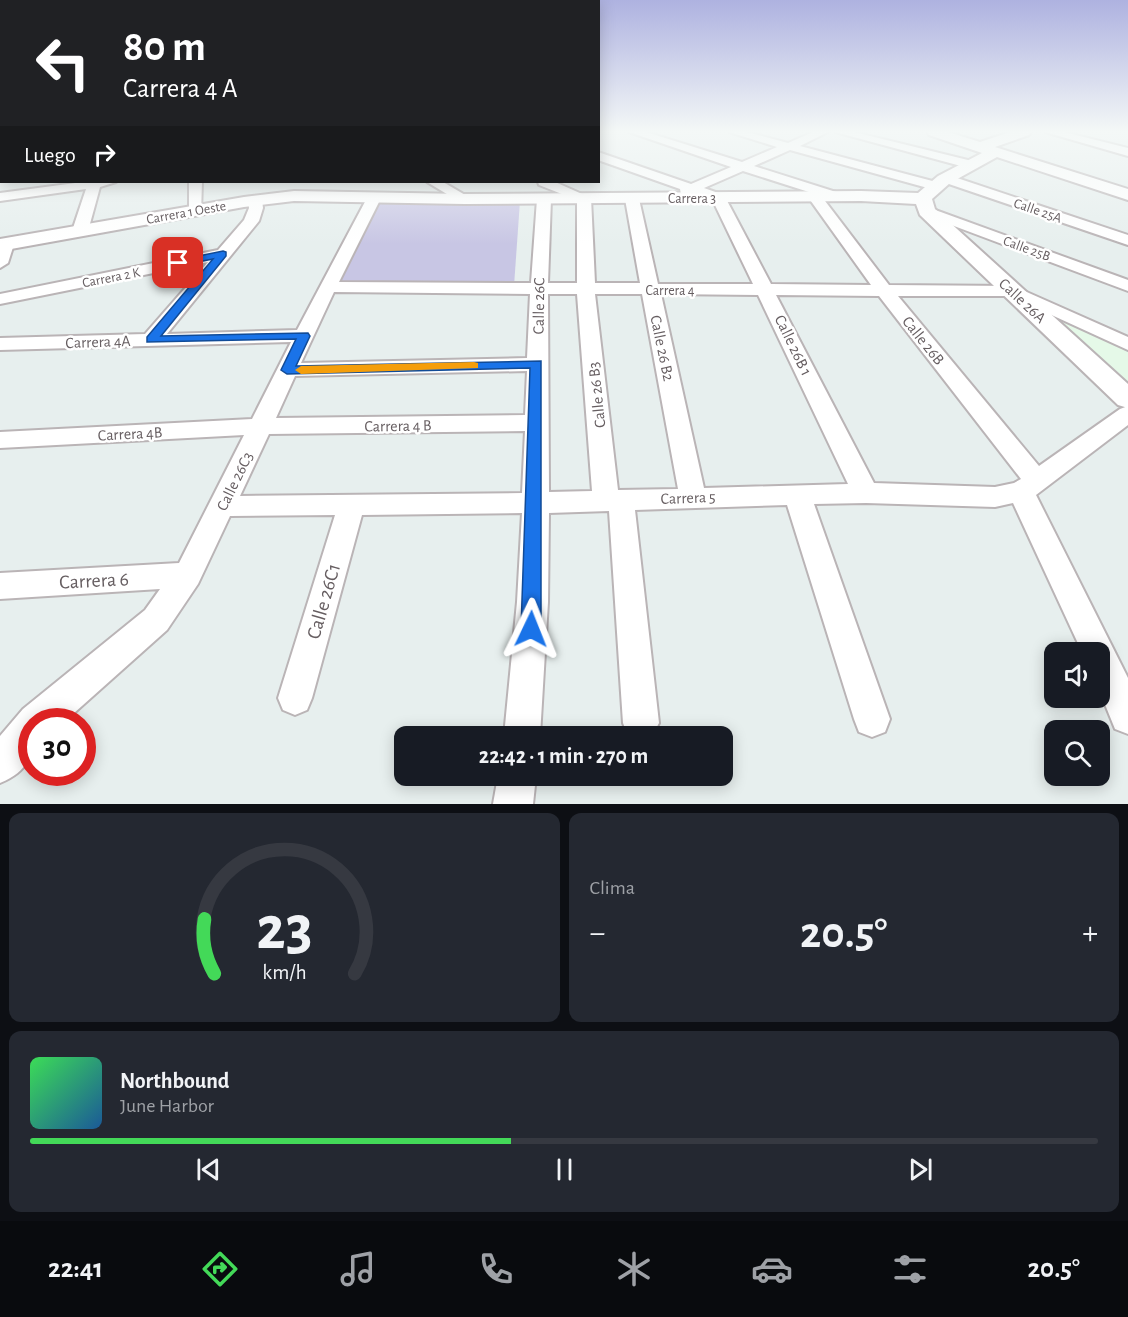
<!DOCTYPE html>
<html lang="es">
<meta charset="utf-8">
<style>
:root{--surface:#171b24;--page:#242831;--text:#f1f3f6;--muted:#9ea1a6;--line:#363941;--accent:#43d958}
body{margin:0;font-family:"Alegreya Sans",sans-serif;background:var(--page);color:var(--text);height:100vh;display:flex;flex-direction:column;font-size:22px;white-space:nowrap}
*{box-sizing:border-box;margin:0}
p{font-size:20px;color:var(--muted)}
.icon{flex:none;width:33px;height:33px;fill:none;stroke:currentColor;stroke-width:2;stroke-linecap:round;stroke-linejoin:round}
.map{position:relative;height:804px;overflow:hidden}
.panel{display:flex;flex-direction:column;gap:9px;padding:9px;background:#0d0f14;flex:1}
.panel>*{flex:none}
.banner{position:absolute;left:0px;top:0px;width:600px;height:183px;box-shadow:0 3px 15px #0003;background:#202124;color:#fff;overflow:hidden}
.tools{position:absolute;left:1044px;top:642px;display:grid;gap:12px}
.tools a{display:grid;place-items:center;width:66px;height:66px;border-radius:12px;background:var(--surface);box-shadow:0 3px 15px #0003;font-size:30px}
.speed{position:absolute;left:18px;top:708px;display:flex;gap:12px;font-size:30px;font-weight:700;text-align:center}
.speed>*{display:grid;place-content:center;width:78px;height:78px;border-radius:50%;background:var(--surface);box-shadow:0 3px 15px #0003;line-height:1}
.speed .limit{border:9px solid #d22;background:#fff;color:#111}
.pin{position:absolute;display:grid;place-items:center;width:51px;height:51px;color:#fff;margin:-26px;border-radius:12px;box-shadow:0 3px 9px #0006}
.me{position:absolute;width:66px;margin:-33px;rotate:2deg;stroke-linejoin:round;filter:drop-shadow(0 0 4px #0008)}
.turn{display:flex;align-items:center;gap:21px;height:126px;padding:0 24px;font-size:27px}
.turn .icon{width:78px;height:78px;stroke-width:2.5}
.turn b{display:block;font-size:42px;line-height:51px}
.then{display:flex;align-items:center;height:57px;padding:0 24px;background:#0003;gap:12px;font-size:22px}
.big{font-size:45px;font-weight:700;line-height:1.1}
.panel .widget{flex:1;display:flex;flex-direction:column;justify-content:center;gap:9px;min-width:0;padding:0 21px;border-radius:12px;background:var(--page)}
.panel .dial{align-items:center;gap:0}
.dial svg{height:156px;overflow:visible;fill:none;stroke:var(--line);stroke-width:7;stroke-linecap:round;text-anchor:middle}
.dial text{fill:var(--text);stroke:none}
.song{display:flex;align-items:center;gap:18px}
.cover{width:72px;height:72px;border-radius:9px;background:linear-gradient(135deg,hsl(130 70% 55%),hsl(210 70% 35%))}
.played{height:6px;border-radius:3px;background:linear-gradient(90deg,var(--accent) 45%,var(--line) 45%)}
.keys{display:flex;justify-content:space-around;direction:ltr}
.heat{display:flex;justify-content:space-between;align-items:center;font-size:33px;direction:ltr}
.panel .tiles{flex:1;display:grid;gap:9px;grid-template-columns:1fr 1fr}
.widget:last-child{grid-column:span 2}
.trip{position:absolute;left:394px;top:726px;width:339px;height:60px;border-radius:12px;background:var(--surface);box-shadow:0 3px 15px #0003;font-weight:700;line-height:60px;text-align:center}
.dock{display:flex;height:96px;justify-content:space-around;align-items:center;background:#090b0e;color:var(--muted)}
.dock .icon{width:42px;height:42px}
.dock .active{color:var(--accent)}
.dock b{font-size:27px;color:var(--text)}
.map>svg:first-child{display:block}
.medical{fill:#e5f9e8}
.green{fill:#c8c6e4}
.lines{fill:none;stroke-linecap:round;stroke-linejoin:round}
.minor-casing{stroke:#bab4b6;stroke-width:4}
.tertiary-casing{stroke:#bab4b6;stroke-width:4}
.minor{fill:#fff;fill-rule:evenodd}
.tertiary{fill:#fff;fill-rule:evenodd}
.route{fill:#1a73e8;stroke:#114b97;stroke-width:1.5}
.slow{fill:#f59e0b}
.labels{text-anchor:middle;stroke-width:5;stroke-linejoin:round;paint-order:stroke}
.far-street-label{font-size:14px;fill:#665e61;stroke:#fff}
.street-label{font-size:16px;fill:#665e61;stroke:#fff}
.near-street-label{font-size:20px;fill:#665e61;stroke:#fff}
</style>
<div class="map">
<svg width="1128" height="804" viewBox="0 0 1128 804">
<rect width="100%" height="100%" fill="#e7efee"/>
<!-- medical -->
<polygon class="medical" points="1055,318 1128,352 1128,384"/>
<!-- green -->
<polygon class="green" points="520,201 514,286 334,283 379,202"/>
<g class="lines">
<!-- minor casing -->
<g class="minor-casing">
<g id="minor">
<path d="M629,132H646L742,162L777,147L729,132H747L788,143L813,132H828L800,146L940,183L942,186L935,190L790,150L754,166L836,192V198L822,197L889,285L1013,286L1128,337V350L1010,296H898L1039,466L1120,409L1128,406V425L1036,495L1128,678V734L1115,729L1100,692V652H1082L1013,503L995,507L866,503L814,504L890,719L885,732L872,737L859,732L854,719L787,505L635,510L659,723L652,736H628L623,723L609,511L549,513L548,602L540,736H504L517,602L522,513L362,515L312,698L307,710L295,715L283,710L278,698L335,515L230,516L198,584L167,630L64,722H32C32,753 33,769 0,783V736L23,709L145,610L160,589L0,599V573L179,563L244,435L0,448V432L252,419L291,342L0,350V338L145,334L208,262L0,304V294L218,250L244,220L249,208L248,200L255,196L262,200L263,208L259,221L167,334L297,330L367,198L374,194L381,198L339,282L531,283L537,199L544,195L551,199L548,283H577V200L539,185L538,182H555L591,198L595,283H640L625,199L632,195L639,199L658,284H753L713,201L692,193L681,194L680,189L598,160V152L691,184L731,167ZM743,171L812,193L808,197L871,285L771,284L724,195L704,188ZM334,292L530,294L527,358L301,363ZM548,294H577L592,491L549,492ZM595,294H642L678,489L618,490ZM661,294L758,295L848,484L704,488ZM776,295L879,296L1021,479L1014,483L995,487L874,483ZM527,371L525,415L276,418L295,376ZM525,431L522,493L240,496L269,434Z"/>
<polygon points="835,132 854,132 976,162 978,165 972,169"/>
<polygon points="1045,132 1064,132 1128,148 1128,156"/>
<polygon points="2,157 2,166 0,167 0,158"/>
<polygon points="948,175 1128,235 1128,245 943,182 943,176"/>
<polygon points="83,182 116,182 100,187 88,231 80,236 72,231 86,189 0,201 0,193"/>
<polygon points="189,182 202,182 201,213 196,214 189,210"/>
<polygon points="427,182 443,182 472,199 470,202 460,202"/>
<polygon points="927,207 1128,280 1128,291 922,214 920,211"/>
<polygon points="6,239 14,244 8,263 0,268 0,241"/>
<polygon points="498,776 536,776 533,804 493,804"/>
</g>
</g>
<!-- tertiary casing -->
<g class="tertiary-casing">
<g id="tertiary">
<polygon points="927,132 948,132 980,142 1010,132 1031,132 1029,135 995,147 1128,189 1128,200 997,157 950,183 932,199 935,209 1128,384 1128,408 1118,405 920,215 916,204 861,201 465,204 294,201 244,207 0,251 0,239 244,197 294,191 465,194 861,191 918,193 938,176 982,153 929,135"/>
<rect x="0" y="140" width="2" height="10"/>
</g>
</g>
<!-- minor -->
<use href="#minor" class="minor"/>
<!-- tertiary -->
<use href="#tertiary" class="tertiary"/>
</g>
<!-- sky -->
<linearGradient id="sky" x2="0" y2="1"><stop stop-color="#aeb2e0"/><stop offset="0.54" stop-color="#f4f8f7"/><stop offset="1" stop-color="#f4f8f7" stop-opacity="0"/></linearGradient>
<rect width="1128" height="244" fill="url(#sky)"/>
<!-- route -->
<polygon class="route" points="223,251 226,252 226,256 161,336 308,333 310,336 296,366 541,361 541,629 538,635 531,638 524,635 521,629 530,368 287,374 281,370 296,339 147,342 147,337 213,259 178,266 174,265 174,261"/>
<!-- slow -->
<polygon class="slow" points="474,362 478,363 478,368 301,374 295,370 301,366"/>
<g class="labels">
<!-- far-street labels -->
<g class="far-street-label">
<text x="692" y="203">Carrera 3</text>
<text transform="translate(1038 210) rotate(19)" y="5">Calle 25A</text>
<text transform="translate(186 212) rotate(-10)" y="5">Carrera 1 Oeste</text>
<text transform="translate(1027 248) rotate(20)" y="5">Calle 25B</text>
<text transform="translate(111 277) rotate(-11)" y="5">Carrera 2 K</text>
<text x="670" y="295">Carrera 4</text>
</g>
<!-- street labels -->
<g class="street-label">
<text transform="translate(1023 300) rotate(43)" y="6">Calle 26A</text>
<text transform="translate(538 306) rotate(-89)" y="6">Calle 26C</text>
<text transform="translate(924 340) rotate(51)" y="6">Calle 26B</text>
<text transform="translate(98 341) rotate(-2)" y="6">Carrera 4A</text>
<text transform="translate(794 345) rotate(64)" y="6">Calle 26B 1</text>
<text transform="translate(663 348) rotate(78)" y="6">Calle 26 B2</text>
<text transform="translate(596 395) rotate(-96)" y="6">Calle 26 B3</text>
<text transform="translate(398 425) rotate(-1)" y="6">Carrera 4 B</text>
<text transform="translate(130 433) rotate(-3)" y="6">Carrera 4B</text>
<text transform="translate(234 481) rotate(-64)" y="6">Calle 26C3</text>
<text transform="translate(688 497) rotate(-2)" y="6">Carrera 5</text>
</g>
<!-- near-street labels -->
<g class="near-street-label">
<text transform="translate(94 580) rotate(-3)" y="7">Carrera 6</text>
<text transform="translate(323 601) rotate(-74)" y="7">Calle 26C1</text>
</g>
</g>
</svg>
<div class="tools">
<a><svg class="icon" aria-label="sound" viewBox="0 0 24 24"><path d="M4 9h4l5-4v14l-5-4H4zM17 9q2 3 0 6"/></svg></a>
<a><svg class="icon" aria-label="search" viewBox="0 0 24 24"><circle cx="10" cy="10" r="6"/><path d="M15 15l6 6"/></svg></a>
</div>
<div class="speed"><div class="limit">30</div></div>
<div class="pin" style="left:178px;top:263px;background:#d93025"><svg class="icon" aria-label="arrive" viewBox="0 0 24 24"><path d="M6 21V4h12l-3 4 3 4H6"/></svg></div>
<svg class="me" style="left:531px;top:629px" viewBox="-20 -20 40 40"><path d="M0-17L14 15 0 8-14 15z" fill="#1a73e8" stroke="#fff" stroke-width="4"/></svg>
<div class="trip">22:42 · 1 min · 270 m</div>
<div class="banner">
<div class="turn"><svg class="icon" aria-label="left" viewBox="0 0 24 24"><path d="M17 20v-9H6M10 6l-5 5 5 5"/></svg><div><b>80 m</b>Carrera 4 A</div></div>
<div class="then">Luego<svg class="icon" aria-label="right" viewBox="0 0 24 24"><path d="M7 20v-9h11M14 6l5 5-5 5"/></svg></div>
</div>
</div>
<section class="panel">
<div class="tiles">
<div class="widget dial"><svg viewBox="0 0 100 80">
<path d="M14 69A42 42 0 1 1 86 69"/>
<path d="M14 69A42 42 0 0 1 9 41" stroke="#43d958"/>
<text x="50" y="56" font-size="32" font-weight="700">23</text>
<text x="50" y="72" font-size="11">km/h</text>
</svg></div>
<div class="widget"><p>Clima</p>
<div class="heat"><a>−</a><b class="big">20.5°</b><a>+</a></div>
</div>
<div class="widget">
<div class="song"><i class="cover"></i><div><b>Northbound</b><p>June Harbor</p></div></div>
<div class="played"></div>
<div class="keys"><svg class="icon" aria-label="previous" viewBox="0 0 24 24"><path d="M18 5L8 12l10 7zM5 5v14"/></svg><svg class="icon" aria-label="pause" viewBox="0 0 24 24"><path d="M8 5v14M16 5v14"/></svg><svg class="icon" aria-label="next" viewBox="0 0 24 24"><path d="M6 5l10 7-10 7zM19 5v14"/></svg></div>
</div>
</div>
</section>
<nav class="dock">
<b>22:41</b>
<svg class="icon active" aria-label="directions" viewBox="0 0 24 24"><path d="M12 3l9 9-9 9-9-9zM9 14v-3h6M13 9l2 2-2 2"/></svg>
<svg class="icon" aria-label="music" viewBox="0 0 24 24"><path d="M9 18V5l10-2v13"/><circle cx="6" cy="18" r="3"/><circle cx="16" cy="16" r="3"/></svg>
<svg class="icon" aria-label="phone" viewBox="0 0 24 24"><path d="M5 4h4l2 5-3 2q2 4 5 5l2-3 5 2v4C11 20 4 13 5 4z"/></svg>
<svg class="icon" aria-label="climate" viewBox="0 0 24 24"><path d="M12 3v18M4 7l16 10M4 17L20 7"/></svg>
<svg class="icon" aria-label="car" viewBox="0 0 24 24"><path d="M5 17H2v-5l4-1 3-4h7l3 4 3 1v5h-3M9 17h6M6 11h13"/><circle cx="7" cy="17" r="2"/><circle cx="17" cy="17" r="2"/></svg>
<svg class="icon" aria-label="filters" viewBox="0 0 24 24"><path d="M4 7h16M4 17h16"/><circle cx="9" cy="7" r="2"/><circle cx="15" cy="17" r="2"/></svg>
<b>20.5°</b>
</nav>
